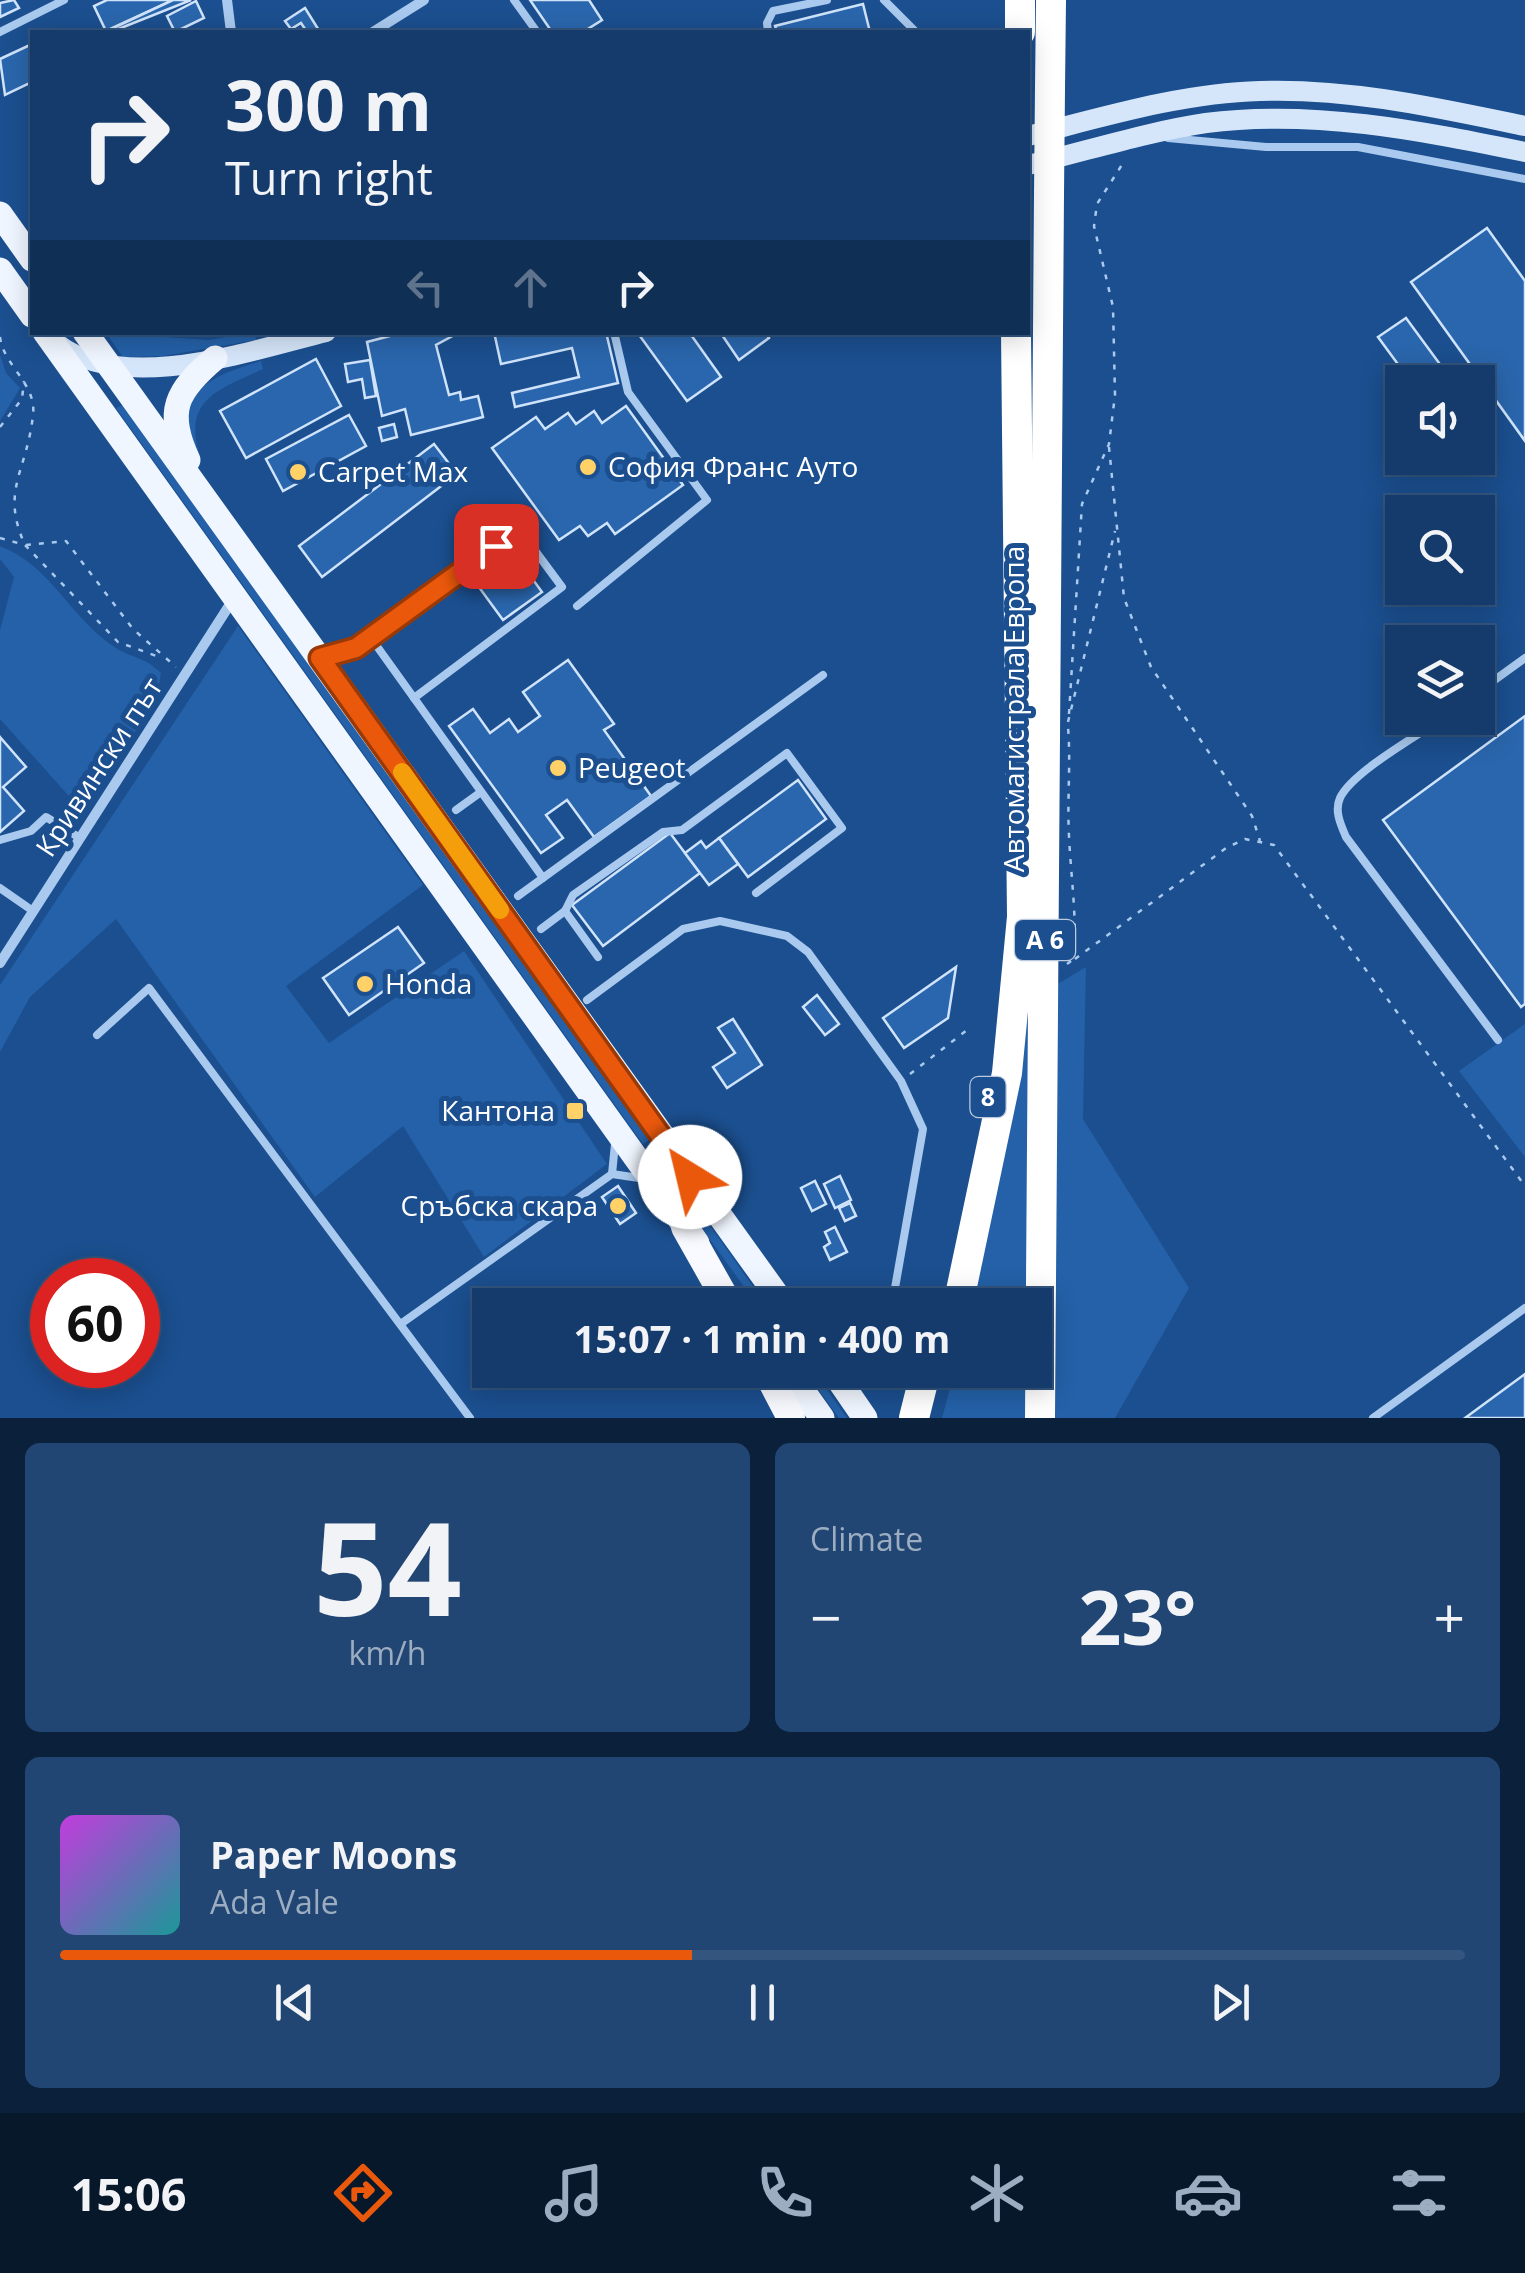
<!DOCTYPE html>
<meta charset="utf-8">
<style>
:root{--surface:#143b6b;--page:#214673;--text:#f1f3f6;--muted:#9dadc1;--line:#33557e;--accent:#ea580c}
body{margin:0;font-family:"Open Sans",sans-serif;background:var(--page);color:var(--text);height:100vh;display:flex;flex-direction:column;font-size:38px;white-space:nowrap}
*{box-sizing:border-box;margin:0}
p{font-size:32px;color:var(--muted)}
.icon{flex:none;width:55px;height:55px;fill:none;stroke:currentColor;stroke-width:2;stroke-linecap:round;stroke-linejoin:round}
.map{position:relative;height:1418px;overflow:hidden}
.panel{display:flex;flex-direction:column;gap:25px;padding:25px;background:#0b203b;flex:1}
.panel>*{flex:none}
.hud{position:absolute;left:30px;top:30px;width:1000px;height:305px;border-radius:0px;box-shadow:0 5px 25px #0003,0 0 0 2px var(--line);background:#143b6b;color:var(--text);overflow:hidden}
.fabs{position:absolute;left:1385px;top:365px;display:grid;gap:20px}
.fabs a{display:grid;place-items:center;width:110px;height:110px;border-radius:0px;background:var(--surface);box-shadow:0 5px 25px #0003,0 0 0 2px var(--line);font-size:50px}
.speed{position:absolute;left:30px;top:1258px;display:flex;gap:20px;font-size:50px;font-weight:700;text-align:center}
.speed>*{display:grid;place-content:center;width:130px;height:130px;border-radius:50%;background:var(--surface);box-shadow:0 5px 25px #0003,0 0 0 2px var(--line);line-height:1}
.speed .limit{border:15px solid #d22;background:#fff;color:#111}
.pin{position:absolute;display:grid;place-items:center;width:85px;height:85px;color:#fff;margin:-42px;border-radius:20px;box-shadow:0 5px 15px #0006}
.me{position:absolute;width:110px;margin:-55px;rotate:324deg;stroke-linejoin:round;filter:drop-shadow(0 0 8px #0008)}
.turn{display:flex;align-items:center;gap:35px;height:210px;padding:0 30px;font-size:45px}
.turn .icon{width:130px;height:130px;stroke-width:2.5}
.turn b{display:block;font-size:70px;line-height:85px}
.lanes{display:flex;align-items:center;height:95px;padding:0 30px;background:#0003;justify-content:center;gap:50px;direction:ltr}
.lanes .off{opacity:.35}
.big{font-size:75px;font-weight:700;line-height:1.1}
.panel .widget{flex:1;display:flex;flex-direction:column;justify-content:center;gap:15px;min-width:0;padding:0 35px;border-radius:15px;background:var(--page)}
.panel .dial{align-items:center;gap:0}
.dial b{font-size:130px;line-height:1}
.song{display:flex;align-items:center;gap:30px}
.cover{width:120px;height:120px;border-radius:15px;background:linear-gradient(135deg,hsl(290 70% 55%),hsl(180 70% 35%))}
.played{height:10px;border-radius:5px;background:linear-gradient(90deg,var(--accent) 45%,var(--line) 45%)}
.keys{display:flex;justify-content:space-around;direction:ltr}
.heat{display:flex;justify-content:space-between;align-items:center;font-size:55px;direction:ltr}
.panel .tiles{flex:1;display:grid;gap:25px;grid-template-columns:1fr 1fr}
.widget:last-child{grid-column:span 2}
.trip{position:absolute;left:472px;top:1288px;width:580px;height:100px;border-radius:0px;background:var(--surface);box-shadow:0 5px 25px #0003,0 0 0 2px var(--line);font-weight:700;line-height:100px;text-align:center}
.menu{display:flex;height:160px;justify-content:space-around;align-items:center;background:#08182b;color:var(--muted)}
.menu .icon{width:70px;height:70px}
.menu .on{color:var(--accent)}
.menu b{font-size:45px;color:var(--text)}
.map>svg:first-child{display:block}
.green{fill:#2461a8}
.building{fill:#2a66ad;stroke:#cfe3fa;stroke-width:2.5}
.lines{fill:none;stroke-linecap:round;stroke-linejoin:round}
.path{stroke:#a9c9ee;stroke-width:2.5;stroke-dasharray:5 8;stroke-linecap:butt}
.service{stroke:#a9c9ee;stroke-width:8}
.minor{stroke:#a9c9ee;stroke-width:10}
.secondary{stroke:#d6e6fa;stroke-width:20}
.primary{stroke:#f0f6ff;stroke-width:25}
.trunk{stroke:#f8faff;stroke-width:28}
.motorway{stroke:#fff;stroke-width:30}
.motorway-bridge{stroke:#fff;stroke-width:30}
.route-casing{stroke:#983908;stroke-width:25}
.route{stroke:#ea580c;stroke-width:18}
.slow{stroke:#f59e0b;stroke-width:18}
.poi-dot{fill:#ffd166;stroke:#1b4f8f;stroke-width:4}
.labels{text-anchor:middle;stroke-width:10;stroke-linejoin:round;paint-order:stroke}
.shield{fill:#1b4f8f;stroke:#bbcadd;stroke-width:2.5}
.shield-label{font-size:25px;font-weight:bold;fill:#fff}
.poi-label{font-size:28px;fill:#fff;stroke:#1b4f8f;text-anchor:start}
.street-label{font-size:28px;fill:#fff;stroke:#1b4f8f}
</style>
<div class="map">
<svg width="1525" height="1418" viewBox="0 0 1525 1418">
<rect width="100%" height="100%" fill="#1b4f8f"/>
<!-- green -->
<g class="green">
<polygon points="255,332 256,340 163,356 123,357 106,333 209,340"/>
<polygon points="0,355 6,373 20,388 0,421"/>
<path d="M261,361L263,369C221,389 183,398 199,453C163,395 213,375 261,361Z"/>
<polygon points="125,404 649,1140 643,1144 116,408"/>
<path d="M0,546C50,565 70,617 113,646C130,658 144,656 161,673L157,697L84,813L0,719V630L14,577L0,559Z"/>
<polygon points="238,626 423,885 286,986 329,1043 464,951 607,1164 484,1257 403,1126 315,1197 116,919 30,997 0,1052 0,985"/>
<polygon points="1032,953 1028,1305 972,1305"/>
<polygon points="1086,967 1083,1119 1189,1288 1115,1418 1055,1418 1056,985"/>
<polygon points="1525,1024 1525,1157 1459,1071"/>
<polygon points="655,1148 766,1305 757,1305 648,1153"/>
<polygon points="804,1370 813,1370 847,1418 839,1418"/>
<polygon points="955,1370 1027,1370 1029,1418 942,1418"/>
</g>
<!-- building -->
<g class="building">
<polygon points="14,0 19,8 0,17 0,3"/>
<polygon points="107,0 173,0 106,31 94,6"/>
<polygon points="173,0 191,0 111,32 109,30"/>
<polygon points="530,0 589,0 602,20 583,32 552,32"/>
<polygon points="196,1 204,18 175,32 167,16"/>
<polygon points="863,4 870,32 777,32 775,26"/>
<polygon points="305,8 320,32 307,32 301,23 291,29 285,21"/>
<polygon points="32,44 32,82 5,95 0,59"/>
<polygon points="1487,228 1525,281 1525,441 1411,282"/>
<polygon points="1406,318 1453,382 1411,382 1378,337"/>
<polygon points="405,332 460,332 436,345 449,395 460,392 461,400 478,396 483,417 411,435 405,409 382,416 367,342"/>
<polygon points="494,332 606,332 618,383 515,407 512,393 579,377 572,348 501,364"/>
<polygon points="637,332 689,332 721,377 687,401"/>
<polygon points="720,332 765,332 769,338 739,360"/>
<polygon points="316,359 341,406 246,458 220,411"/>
<polygon points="370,360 376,396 365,398 362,379 348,382 345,364"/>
<polygon points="626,406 683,485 615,534 607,523 588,536 580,526 559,540 492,448 536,417 545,429 568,413 576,424 594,411 602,423"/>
<polygon points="349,415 366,446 283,491 266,459"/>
<polygon points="394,424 397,437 382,441 379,428"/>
<polygon points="434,444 457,474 322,577 299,546"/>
<polygon points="512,551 542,592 503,620 473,579"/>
<polygon points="568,660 614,724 604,730 651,796 594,837 567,800 546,815 563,838 541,853 449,726 473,709 490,733 509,719 518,732 540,716 523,692"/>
<polygon points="1525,716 1525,1004 1521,1007 1383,820"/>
<polygon points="0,737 26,767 3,787 24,811 0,832"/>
<polygon points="798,780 826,819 748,877 719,838"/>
<polygon points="670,833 700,873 603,946 572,905"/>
<polygon points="719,838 738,864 709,885 685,853 701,841 706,848"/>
<polygon points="398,927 424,963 349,1015 323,978"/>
<polygon points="956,967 948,1018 904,1048 883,1018"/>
<polygon points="817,995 839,1024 825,1035 803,1007"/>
<polygon points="733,1019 762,1065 727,1088 713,1067 735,1053 718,1028"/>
<polygon points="715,1137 725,1150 710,1161 701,1148"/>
<polygon points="840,1176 851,1200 835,1208 824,1184"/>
<polygon points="815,1181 826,1204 812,1211 801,1188"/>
<polygon points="618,1186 636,1213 620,1224 602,1197"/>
<polygon points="850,1203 856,1216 845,1221 839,1208"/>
<polygon points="835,1227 847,1252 830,1260 824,1247 830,1243 825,1232"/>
<polygon points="1525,1374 1525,1418 1465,1418"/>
</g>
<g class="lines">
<!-- path -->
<g class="path">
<path d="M0,337C3,365 37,384 33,415C27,472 0,490 25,545L66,541L133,629L176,667"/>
<polyline points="0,427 22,399 24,381"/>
<polyline points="1109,447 1124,598 1151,667 1252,816 1260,841"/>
<polyline points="0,538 25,545 118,642 159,657"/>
<polyline points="1069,714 1082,504 1109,444 1115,395 1113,307 1094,226 1097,204 1125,160"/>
<polyline points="1068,722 1115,531"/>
<polyline points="1075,959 1226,848 1245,839 1274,845 1525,1186"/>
<path d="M1067,964L1074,959C1077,917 1071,878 1069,836C1067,799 1071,764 1068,727"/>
<polyline points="910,1074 971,1027"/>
</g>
<!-- service -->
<g class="service">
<polyline points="514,0 537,32"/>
<polyline points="884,0 916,32"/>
<polyline points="0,32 64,0"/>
<polyline points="768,32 767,23 773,11 827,0"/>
<polyline points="1168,138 1266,147 1358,147 1525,179"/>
<polyline points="577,606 707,500 628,392 614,332"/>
<polyline points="371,638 543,878"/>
<polyline points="325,657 356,649 519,529 562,587 414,698"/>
<polyline points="1478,692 1525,658"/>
<path d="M1443,718C1419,735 1352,772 1340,798C1334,811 1341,825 1346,837L1498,1040"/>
<polyline points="456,810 481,792"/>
<polyline points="0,840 31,831 46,817 80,838"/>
<polyline points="0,888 33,911"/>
<polyline points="518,896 823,675"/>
<polyline points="565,911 573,895 663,832 682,830 787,753 842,828 756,893"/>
<polyline points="541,929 565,911 598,957"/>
<polyline points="587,1000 683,929 720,921 787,936 808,952 901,1081 923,1129 892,1305"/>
<polyline points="97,1035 149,988 470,1418"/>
<polyline points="612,1174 615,1144"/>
<polyline points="402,1323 612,1174 639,1178"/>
<polyline points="1373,1418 1525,1308"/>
</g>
<!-- minor -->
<g class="minor">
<polyline points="227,0 231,32"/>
<polyline points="373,32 424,0"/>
<polyline points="0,963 234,598"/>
</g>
<!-- secondary -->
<g class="secondary">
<path d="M1028,136C1103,117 1182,93 1260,91C1350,88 1438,108 1525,126"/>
<path d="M1028,165C1087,151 1146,132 1206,123C1314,109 1421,131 1525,152"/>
<path d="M58,344C123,395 253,350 326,332"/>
</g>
<!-- primary -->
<g class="primary">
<polyline points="0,214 32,259"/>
<polyline points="0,270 32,315"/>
<polyline points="45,332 697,1243"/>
<polyline points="85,332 784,1305"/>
<path d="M188,460C165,411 176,391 215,358"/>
<polyline points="788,1370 822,1418"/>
<polyline points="832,1370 865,1418"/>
</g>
<!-- trunk -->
<g class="trunk">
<polyline points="685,1227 729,1305"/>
<polyline points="766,1370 791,1418"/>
</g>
<!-- motorway -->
<g class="motorway">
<polyline points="1020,32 1020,0"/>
<polyline points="1050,88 1051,0"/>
<polyline points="958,1305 1007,1073 1022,917 1016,332"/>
<polyline points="914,1418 926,1370"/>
<polyline points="1040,1418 1049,194"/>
</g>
<!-- motorway-bridge -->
<polyline class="motorway-bridge" points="1049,194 1050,88"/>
</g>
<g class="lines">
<!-- route casing -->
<g class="route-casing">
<polyline id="route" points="496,546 356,648 320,658 690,1177"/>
</g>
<!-- route -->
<use href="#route" class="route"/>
<!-- slow -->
<polyline class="slow" points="402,772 500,910"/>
</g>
<!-- markers -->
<g class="poi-dot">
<circle cx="588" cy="467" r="10"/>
<circle cx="298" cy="472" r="10"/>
<circle cx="558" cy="768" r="10"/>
<circle cx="365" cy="984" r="10"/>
<rect x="565" y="1101" width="20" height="20" rx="5"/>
<circle cx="618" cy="1206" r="10"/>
</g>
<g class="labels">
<!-- shield labels -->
<g class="shield">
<rect x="1015" y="920" width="60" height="40" rx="8"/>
<rect x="970.5" y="1077" width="35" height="40" rx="8"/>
</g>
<g class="shield-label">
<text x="1045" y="949">A 6</text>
<text x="988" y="1106">8</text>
</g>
<!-- poi labels -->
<g class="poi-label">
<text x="608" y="477">София Франс Ауто</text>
<text x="318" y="482">Carpet Max</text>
<text x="578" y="778">Peugeot</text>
<text x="385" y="994">Honda</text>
<text x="555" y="1121" text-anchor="end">Кантона</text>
<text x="598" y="1216" text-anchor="end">Сръбска скара</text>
</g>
<!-- street labels -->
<g class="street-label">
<text transform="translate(1014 709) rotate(-90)" y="10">Автомагистрала Европа</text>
<text transform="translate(99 767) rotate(-57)" y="10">Кривински път</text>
</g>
</g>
</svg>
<div class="fabs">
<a><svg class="icon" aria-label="sound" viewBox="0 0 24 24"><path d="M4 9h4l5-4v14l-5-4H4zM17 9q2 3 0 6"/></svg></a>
<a><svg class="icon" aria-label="search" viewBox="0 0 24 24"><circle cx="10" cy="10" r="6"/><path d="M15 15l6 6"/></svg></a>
<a><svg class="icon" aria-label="layers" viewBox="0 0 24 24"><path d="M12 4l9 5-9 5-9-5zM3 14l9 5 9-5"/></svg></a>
</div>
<div class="speed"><div class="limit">60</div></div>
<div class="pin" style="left:496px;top:546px;background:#d93025"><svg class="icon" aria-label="arrive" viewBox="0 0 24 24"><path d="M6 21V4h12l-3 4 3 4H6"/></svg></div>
<svg class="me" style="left:690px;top:1177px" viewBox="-20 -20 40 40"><circle r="19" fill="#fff"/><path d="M0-13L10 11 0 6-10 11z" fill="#ea580c"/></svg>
<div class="trip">15:07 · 1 min · 400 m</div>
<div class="hud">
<div class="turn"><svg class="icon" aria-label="right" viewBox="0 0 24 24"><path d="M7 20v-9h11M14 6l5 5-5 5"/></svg><div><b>300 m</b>Turn right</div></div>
<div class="lanes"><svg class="icon off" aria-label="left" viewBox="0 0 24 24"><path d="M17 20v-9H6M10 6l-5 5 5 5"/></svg><svg class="icon off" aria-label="ahead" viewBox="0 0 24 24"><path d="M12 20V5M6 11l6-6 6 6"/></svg><svg class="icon" aria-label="right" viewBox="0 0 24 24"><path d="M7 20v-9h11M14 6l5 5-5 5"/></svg></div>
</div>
</div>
<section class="panel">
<div class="tiles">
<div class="widget dial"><b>54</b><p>km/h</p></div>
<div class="widget"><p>Climate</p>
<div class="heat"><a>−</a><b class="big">23°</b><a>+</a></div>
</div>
<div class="widget">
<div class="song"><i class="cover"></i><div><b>Paper Moons</b><p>Ada Vale</p></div></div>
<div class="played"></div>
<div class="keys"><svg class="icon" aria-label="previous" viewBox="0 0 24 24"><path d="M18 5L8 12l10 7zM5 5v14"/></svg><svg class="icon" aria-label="pause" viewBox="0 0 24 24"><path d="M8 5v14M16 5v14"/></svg><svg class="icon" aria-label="next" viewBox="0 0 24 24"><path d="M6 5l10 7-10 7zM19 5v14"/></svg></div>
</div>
</div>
</section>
<nav class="menu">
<b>15:06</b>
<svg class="icon on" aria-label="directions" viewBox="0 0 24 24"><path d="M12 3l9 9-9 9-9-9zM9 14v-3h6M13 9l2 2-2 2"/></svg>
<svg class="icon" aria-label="music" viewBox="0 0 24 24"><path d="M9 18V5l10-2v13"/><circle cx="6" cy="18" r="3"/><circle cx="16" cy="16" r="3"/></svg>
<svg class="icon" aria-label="phone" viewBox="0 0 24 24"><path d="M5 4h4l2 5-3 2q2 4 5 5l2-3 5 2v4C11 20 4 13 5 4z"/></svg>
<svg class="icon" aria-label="climate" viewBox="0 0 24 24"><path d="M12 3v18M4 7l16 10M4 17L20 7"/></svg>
<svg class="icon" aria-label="car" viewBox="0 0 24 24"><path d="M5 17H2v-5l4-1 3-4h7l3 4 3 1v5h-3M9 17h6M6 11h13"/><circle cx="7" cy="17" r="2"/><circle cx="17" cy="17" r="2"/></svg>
<svg class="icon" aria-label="filters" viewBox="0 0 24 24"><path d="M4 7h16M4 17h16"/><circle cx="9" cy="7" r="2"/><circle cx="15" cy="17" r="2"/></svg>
</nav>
